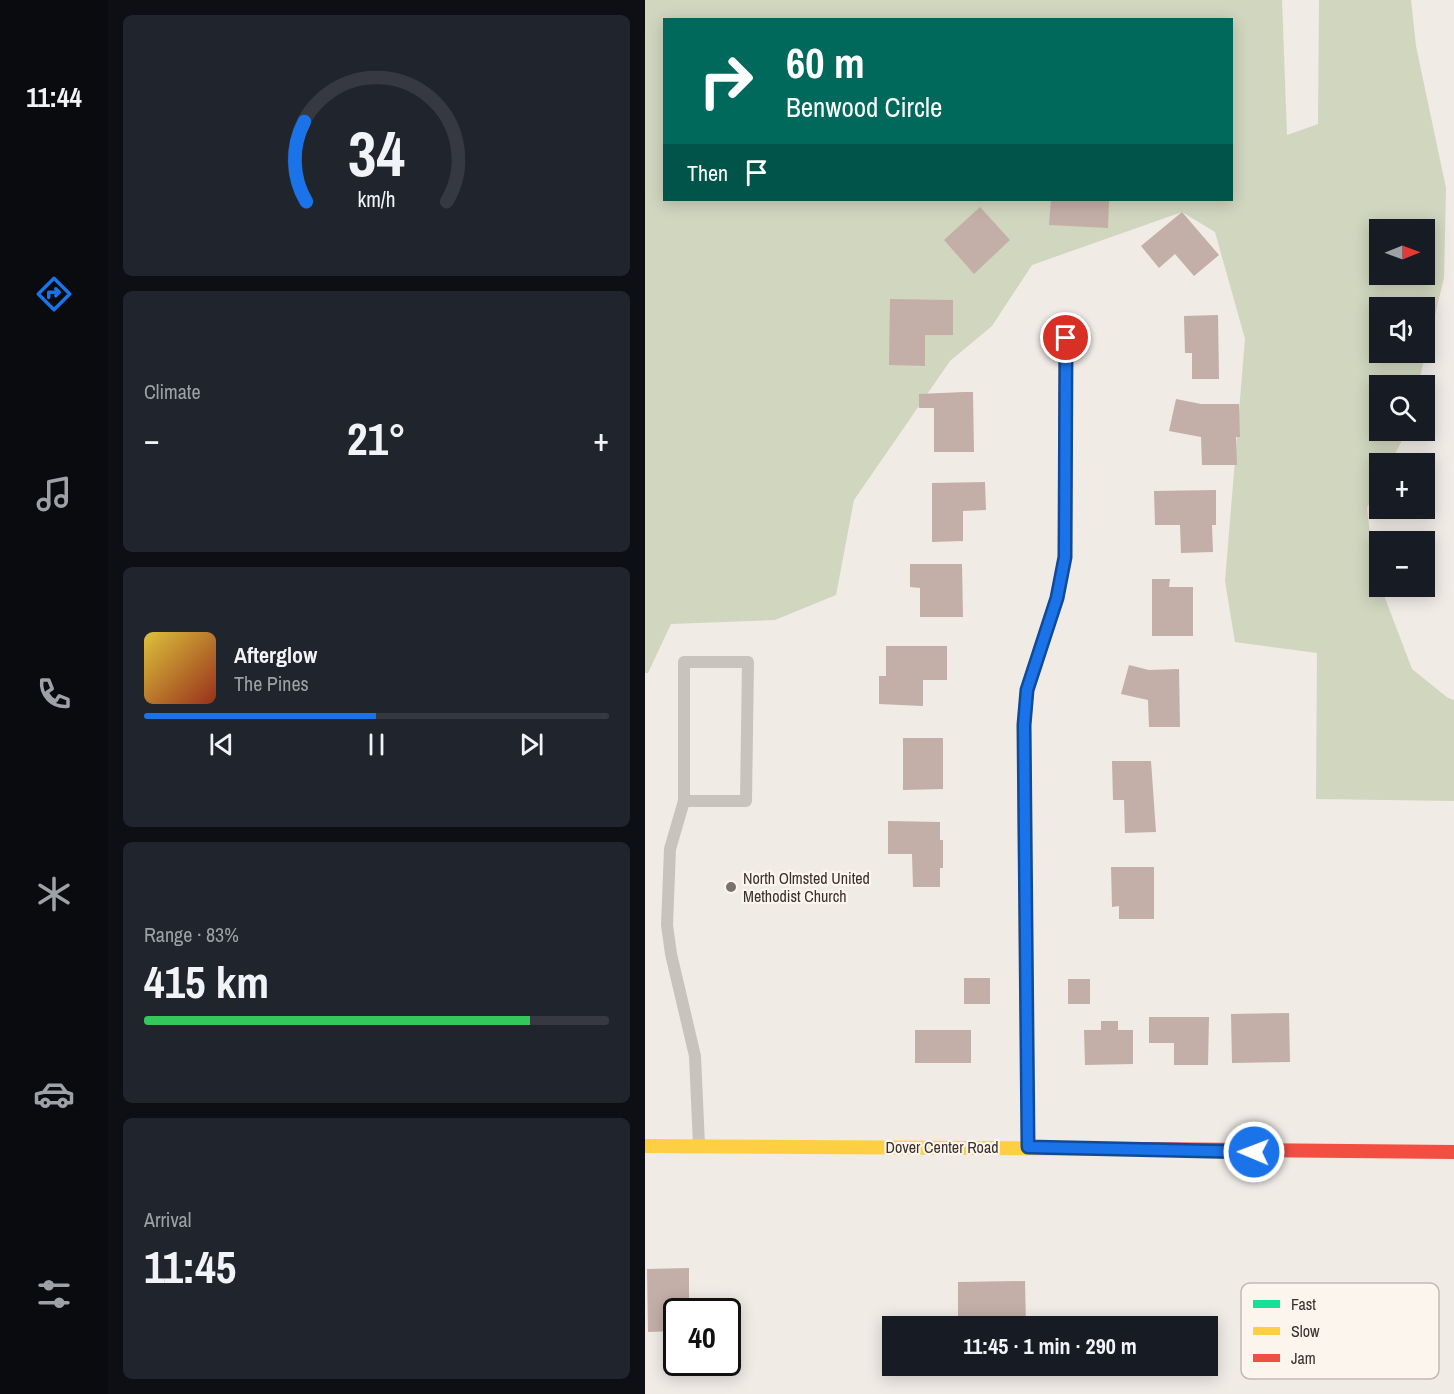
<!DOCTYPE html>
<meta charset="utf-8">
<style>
:root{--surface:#171b24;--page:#20242c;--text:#f1f3f6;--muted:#9ea1a6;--line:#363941;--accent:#1a73e8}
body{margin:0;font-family:"Archivo Narrow",sans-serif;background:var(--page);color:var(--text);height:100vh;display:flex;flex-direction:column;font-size:22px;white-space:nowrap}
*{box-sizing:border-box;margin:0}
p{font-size:20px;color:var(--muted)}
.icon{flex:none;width:33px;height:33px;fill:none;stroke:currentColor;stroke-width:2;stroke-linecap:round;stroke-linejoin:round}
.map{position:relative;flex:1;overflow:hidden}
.side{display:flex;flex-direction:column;gap:15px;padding:15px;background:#0d0f14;width:537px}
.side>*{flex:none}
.guide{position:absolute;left:18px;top:18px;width:570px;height:183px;border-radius:0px;box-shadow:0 3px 15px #0003;background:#00695c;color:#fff;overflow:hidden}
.needle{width:39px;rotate:89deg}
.tools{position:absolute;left:724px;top:219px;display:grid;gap:12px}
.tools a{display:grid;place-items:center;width:66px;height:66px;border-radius:0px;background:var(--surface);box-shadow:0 3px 15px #0003;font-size:30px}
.speed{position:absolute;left:18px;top:1298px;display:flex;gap:12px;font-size:30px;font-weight:700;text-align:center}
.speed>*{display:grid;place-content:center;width:78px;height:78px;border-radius:50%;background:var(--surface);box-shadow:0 3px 15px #0003;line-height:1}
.speed .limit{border:3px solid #111;border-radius:9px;background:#fff;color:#111}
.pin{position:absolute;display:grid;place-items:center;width:51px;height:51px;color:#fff;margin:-26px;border:3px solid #fff;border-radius:50%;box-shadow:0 2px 6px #0007}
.me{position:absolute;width:66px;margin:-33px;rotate:271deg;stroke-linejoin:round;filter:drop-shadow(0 0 4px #0008)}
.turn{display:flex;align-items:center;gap:21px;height:126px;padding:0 24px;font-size:27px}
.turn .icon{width:78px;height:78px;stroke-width:2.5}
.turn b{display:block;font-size:42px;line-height:51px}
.then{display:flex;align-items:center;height:57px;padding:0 24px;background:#0003;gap:12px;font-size:22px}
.big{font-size:45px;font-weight:700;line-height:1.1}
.side .card{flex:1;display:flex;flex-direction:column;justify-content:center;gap:9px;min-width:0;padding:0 21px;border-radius:9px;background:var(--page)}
.side .dial{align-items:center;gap:0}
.dial svg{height:156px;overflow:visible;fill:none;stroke:var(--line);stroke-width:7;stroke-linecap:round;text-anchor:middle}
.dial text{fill:var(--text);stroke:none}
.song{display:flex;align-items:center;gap:18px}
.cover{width:72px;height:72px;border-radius:9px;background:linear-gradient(135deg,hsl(50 70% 55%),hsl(10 70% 35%))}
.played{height:6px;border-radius:3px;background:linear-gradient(90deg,var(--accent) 50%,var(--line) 50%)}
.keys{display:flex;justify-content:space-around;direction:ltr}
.heat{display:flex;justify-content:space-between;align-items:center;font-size:33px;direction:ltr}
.charge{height:9px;border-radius:4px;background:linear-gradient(90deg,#34c759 83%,var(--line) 0)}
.trip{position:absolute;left:237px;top:1316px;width:336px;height:60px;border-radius:0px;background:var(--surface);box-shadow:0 3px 15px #0003;font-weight:700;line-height:60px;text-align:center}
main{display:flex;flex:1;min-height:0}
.tab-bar{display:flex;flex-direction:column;width:108px;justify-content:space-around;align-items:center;background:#090b0e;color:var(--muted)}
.tab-bar .icon{width:42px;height:42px}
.tab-bar .active{color:var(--accent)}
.tab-bar b{font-size:27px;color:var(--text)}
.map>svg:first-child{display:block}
.green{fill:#d1d6bf;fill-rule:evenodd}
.building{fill:#c3afa7}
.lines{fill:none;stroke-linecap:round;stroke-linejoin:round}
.lane{stroke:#c9c3be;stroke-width:12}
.fast{stroke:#16e098;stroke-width:14}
.slow{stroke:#ffcf43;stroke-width:14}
.jam{stroke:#f24e42;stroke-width:14}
.route-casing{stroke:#114b97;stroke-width:15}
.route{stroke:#1a73e8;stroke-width:10}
.poi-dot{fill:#7a716c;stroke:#fbf5ee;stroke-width:2}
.labels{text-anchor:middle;stroke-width:4.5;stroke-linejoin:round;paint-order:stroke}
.poi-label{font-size:16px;fill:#3b302b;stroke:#fbf5ee;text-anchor:start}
.street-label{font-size:16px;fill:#3b302b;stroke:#fbf5ee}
.key{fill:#fbf5ee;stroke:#c1bab4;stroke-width:1.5}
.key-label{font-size:16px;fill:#3b302b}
</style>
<main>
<nav class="tab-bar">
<b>11:44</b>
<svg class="icon active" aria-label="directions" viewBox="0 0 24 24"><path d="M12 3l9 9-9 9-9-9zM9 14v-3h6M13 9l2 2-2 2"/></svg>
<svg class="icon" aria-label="music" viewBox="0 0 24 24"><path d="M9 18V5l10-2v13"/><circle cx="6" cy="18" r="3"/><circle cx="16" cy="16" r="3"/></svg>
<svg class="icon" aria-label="phone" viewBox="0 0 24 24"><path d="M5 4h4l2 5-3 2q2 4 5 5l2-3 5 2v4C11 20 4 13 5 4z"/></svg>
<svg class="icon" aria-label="climate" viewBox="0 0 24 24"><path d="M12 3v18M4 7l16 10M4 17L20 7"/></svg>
<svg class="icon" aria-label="car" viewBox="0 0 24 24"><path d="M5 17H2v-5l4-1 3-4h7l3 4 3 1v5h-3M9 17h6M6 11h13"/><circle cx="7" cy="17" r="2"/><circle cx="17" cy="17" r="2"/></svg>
<svg class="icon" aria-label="filters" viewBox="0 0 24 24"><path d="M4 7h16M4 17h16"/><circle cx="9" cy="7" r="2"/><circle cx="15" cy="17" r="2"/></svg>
</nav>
<section class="side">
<div class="card dial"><svg viewBox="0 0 100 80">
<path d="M14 69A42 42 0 1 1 86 69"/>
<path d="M14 69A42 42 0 0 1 13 28" stroke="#1a73e8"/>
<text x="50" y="56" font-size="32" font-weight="700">34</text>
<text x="50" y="72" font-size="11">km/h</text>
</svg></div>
<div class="card"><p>Climate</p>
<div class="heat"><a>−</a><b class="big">21°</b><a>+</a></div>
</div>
<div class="card">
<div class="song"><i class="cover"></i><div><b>Afterglow</b><p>The Pines</p></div></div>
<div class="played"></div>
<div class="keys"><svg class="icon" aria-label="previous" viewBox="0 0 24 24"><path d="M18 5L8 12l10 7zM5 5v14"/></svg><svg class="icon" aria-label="pause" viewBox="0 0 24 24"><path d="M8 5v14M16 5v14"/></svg><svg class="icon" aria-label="next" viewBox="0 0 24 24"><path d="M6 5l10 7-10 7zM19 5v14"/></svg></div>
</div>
<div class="card"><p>Range · 83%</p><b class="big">415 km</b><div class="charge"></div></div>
<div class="card"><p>Arrival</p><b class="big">11:45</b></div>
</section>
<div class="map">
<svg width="809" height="1394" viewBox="0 0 809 1394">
<rect width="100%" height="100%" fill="#f0ebe5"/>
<!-- green -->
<path class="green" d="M0,0H637L642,135L673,124L674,0H766L771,46L801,188L799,278L773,385L735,386V430L762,431L745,463L735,464V482L722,508L729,569L767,669L803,698L809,700V801L671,799L672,653L590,642L580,581L600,339L570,232L537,212L387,265L347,326L305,361L209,500L191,595L130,620L26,624L3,673H0ZM20,20H586V200H20ZM735,230H780V274H735ZM735,308H780V352H735Z"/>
<!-- building -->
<g class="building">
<polygon points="406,200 464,200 463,228 404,225"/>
<polygon points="335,207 365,240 329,274 299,240"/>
<polygon points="537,212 574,255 549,276 530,254 514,268 496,246"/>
<polygon points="245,299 308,300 308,335 280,335 280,366 244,365"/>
<polygon points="573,315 574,379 547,379 547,353 540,353 539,316"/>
<polygon points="319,392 328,392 329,452 289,452 289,408 274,408 274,394"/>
<polygon points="531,399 556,404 594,404 595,437 591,437 592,465 557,465 556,437 524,431"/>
<polygon points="340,482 341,510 318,511 318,541 287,542 287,483"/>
<polygon points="571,490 571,525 567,525 568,552 536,553 535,525 510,525 509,491"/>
<polygon points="265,564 317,564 318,617 275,617 275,588 265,587"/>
<polygon points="507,579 525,579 524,587 548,587 548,636 507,636"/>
<polygon points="241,646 302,646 302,680 278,680 278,706 234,704 234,676 241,676"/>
<polygon points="484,665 504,670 534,669 535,727 504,727 503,700 476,694"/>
<polygon points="258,738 298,738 298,789 258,790"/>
<polygon points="467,761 506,761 511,832 480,833 479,800 468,800"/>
<polygon points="243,821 295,822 295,840 298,840 298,868 295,868 295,887 268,887 267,854 243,854"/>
<polygon points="466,867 509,867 509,919 474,919 474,906 467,907"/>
<rect x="319" y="978" width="26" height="26"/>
<rect x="423" y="979" width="22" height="25"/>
<polygon points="644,1013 645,1062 587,1063 586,1014"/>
<polygon points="504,1017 564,1017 563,1065 529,1065 529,1043 504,1043"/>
<polygon points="456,1021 473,1021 473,1030 488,1030 488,1064 440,1065 439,1030 456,1030"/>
<rect x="270" y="1030" width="56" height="33"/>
<polygon points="44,1268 44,1311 32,1311 32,1331 3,1332 2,1269"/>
<polygon points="380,1281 381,1326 313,1326 313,1282"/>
</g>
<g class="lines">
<!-- lane -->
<polyline class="lane" points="39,801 101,801 103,662 39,662 39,801 25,849 22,925 26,954 50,1056 54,1145"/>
<!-- fast -->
<polyline class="fast" points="380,861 379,725 382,690 412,598 420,557 420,453"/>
<!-- slow -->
<g class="slow">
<polyline points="380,861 383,1147"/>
<polyline points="0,1146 501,1149"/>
</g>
<!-- jam -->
<g class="jam">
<polyline points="420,453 421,338"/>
<polyline points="501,1149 809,1152"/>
</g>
</g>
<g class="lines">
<!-- route casing -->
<g class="route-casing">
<polyline id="route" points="421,338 420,557 412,598 382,690 379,725 383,1147 609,1152"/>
</g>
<!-- route -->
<use href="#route" class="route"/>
</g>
<!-- markers -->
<circle class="poi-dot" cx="86" cy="887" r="6"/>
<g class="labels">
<!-- poi labels -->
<g class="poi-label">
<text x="98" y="884">North Olmsted United<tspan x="98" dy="18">Methodist Church</tspan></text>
</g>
<!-- street labels -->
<g class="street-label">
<text x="297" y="1153">Dover Center Road</text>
</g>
</g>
<!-- legend -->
<rect x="596" y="1283" width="198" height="96" rx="9" class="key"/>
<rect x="608" y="1300" width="27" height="8" fill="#16e098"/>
<rect x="608" y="1327" width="27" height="8" fill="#ffcf43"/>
<rect x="608" y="1354" width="27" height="8" fill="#f24e42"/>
<g class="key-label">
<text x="646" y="1310">Fast</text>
<text x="646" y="1337">Slow</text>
<text x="646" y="1364">Jam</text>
</g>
</svg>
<div class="tools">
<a><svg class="needle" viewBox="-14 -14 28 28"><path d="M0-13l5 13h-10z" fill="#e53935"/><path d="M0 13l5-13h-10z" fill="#9ea1a6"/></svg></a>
<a><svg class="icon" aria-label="sound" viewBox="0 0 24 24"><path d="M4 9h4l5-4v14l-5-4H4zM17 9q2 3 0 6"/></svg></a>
<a><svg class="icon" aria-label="search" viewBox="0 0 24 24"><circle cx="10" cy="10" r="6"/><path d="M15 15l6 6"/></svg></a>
<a>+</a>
<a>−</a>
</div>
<div class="speed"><div class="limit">40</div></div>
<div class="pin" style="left:421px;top:338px;background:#d93025"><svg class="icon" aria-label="arrive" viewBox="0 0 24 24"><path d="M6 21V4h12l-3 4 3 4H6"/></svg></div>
<svg class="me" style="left:609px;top:1152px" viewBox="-20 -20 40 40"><circle r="17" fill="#1a73e8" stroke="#fff" stroke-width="3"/><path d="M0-11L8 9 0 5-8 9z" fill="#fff"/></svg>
<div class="trip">11:45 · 1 min · 290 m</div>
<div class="guide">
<div class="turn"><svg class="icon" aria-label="right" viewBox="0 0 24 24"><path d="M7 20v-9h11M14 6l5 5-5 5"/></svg><div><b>60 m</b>Benwood Circle</div></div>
<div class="then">Then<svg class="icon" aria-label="arrive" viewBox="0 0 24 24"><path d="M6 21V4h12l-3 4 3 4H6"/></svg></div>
</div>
</div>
</main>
